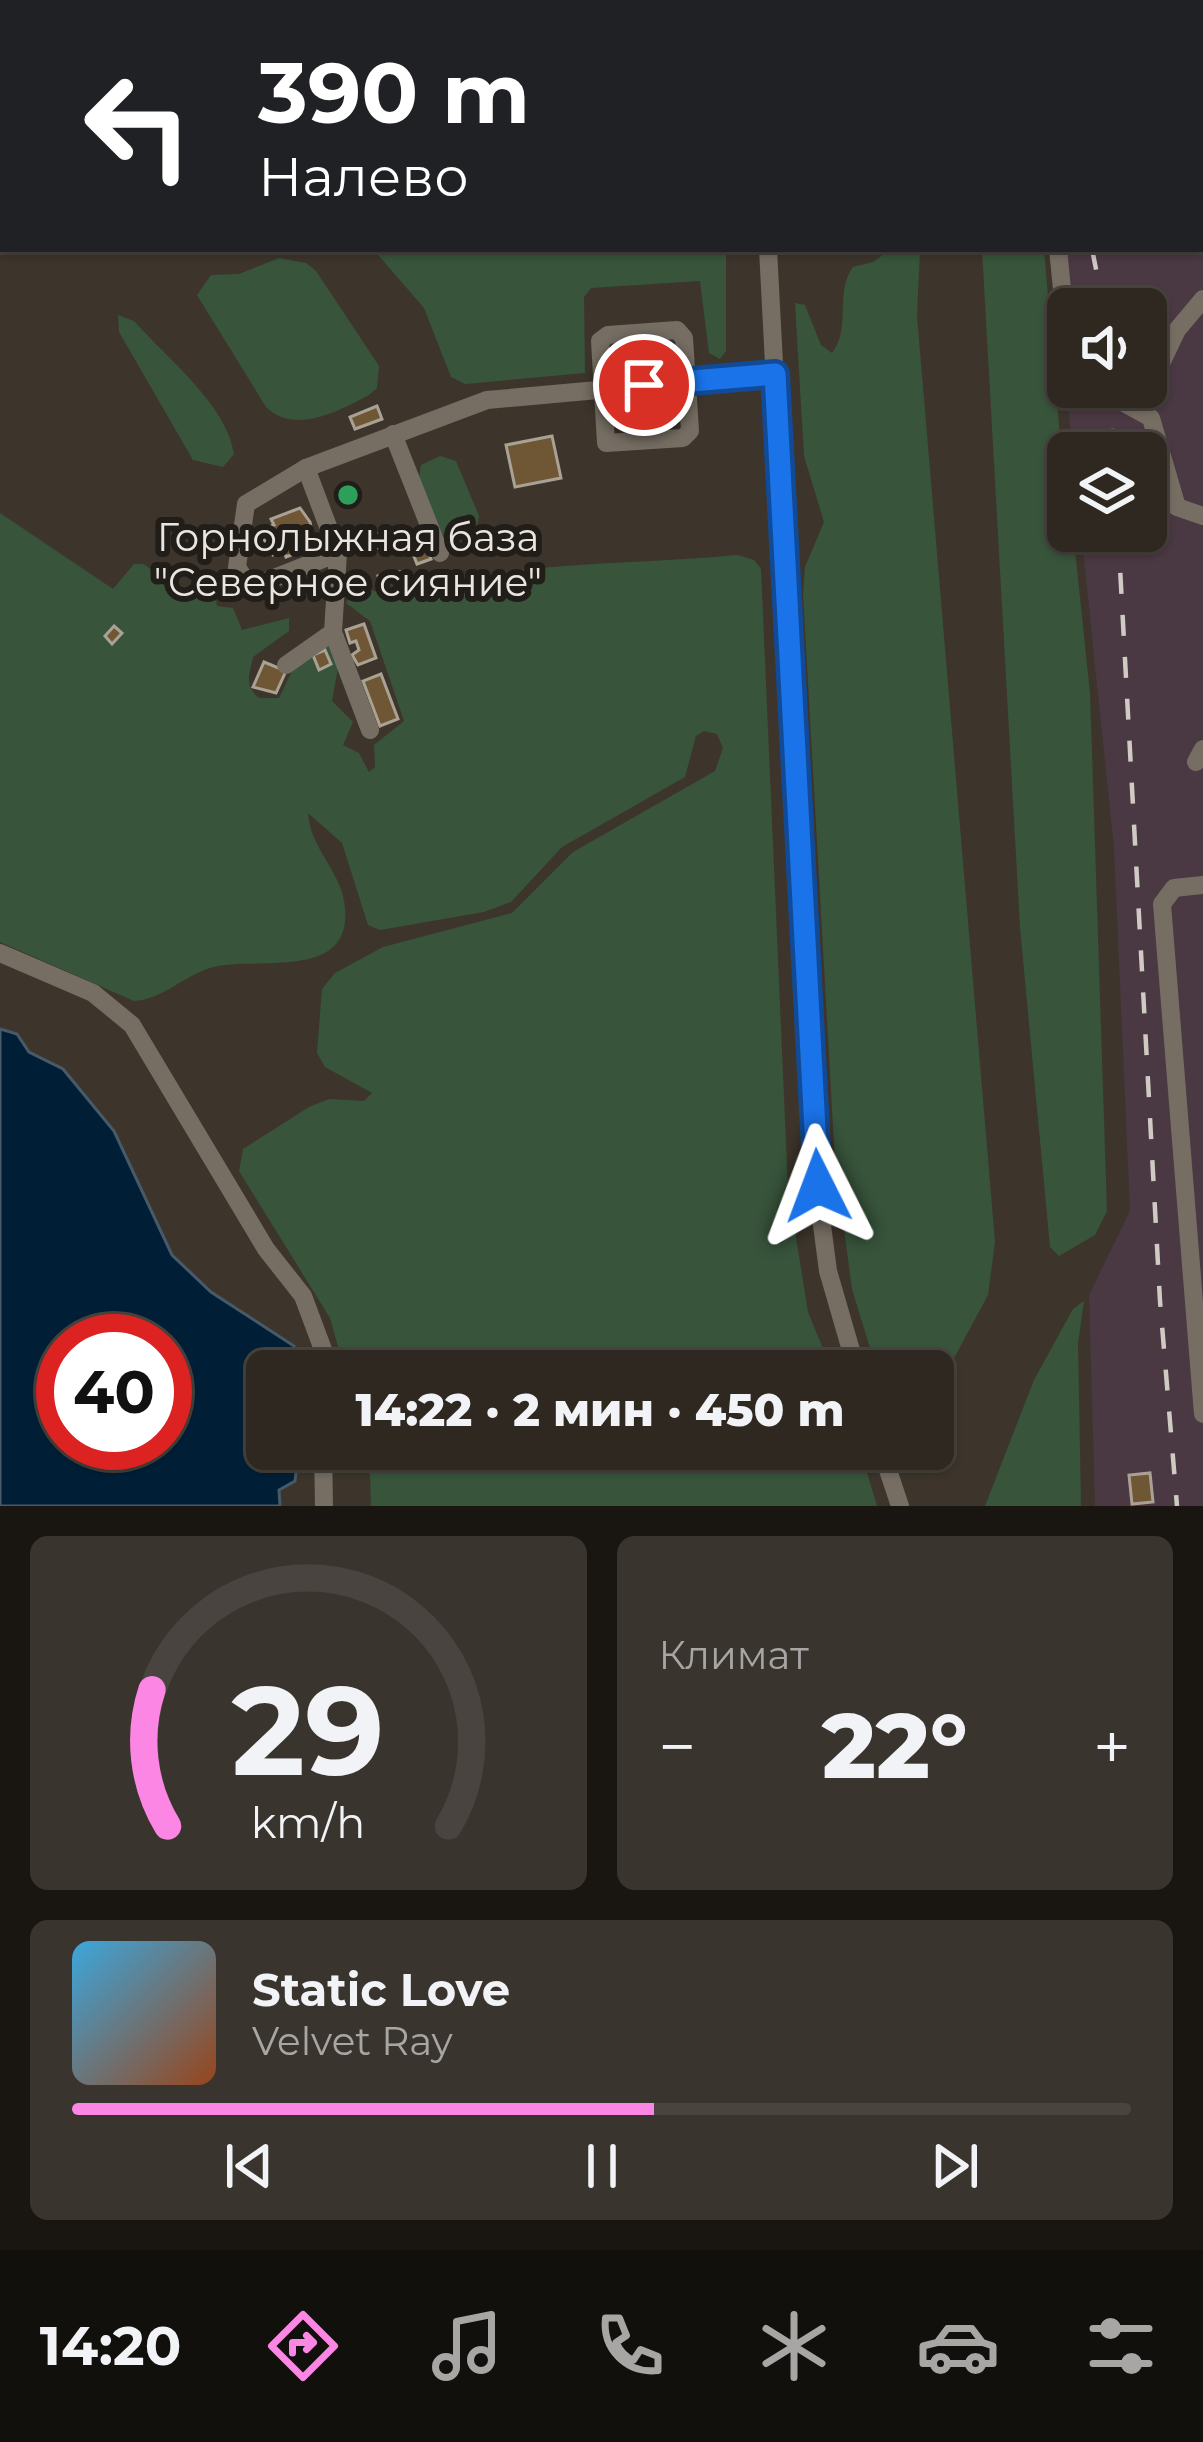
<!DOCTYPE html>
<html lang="ru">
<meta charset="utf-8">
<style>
:root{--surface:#2e2821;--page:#3a342e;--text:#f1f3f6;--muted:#a7a6a5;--line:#49443f;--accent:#fc86e3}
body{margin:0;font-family:Montserrat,sans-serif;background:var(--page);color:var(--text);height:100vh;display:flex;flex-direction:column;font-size:45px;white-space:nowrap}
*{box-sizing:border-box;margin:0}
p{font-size:39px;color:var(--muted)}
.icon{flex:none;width:66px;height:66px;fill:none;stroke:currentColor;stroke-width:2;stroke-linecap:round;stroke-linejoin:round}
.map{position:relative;height:1506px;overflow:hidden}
.sheet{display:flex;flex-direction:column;gap:30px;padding:30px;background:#191612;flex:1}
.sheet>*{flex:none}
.banner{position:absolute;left:0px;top:0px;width:1203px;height:252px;box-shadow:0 3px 9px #0004,0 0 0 3px var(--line);background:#202124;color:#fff;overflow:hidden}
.tools{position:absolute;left:1047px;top:288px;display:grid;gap:24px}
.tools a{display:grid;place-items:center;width:120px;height:120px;border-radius:18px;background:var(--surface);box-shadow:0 3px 9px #0004,0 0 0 3px var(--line);font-size:60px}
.speed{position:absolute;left:36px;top:1314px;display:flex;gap:24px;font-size:60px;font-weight:700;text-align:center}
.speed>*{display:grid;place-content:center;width:156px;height:156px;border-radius:50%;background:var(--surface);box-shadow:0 3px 9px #0004,0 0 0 3px var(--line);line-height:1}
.speed .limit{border:18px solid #d22;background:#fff;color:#111}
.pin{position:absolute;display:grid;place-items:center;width:102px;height:102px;color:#fff;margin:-51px;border:6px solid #fff;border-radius:50%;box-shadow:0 3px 12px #0007}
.me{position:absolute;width:132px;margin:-66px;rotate:357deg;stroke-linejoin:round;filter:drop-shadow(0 0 9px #0008)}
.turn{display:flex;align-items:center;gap:42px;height:252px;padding:0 60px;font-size:54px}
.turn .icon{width:156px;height:156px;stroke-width:2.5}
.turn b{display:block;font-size:84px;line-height:102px}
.big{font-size:90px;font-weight:800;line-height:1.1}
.sheet .card{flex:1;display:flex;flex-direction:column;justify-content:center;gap:18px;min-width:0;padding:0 42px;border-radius:18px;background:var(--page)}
.sheet .dial{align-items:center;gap:0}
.dial svg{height:312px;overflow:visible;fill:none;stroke:var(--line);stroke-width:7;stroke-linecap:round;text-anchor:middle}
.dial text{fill:var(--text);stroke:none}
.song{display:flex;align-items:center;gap:36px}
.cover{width:144px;height:144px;border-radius:18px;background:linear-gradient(135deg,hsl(200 70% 55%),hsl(20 70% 35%))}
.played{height:12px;border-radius:6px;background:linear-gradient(90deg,var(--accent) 55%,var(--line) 55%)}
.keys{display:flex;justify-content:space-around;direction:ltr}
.heat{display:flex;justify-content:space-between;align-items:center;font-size:66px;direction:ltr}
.sheet .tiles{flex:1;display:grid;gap:30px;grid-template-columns:1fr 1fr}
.card:last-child{grid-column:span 2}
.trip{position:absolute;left:246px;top:1350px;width:708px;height:120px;border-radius:18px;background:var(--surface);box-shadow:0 3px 9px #0004,0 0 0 3px var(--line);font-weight:800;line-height:120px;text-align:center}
.dock{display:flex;height:192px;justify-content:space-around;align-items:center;background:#12100d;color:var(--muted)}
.dock .icon{width:84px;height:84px}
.dock .selected{color:var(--accent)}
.dock b{font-size:54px;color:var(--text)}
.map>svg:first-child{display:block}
.industrial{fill:#4a3843;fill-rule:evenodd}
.green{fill:#38543b}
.water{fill:#001f37;stroke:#465a69;stroke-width:3;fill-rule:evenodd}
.building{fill:#6f5634;stroke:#aaa195;stroke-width:3}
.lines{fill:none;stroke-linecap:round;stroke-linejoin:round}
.minor{stroke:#766e63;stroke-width:18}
.rail{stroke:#cfcac3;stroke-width:4.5;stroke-dasharray:21 21;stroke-linecap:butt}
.route-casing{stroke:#114b97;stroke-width:30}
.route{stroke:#1a73e8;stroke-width:21}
.leisure-dot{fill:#2e9e5b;stroke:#211d19;stroke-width:4.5}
.labels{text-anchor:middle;stroke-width:12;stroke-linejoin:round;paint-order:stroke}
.poi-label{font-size:39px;fill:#eae5df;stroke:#211d19}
</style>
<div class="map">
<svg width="1203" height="1506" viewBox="0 0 1203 1506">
<rect width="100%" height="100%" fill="#3d352c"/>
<!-- industrial -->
<path class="industrial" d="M910,0H1203V1506H1095L1089,1295L1130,1211L1114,848L1081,531H1146V453H1073L1051,249H1200V3ZM1068,309H1146V387H1068Z"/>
<!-- green -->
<g class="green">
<polygon points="465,0 711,0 711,3 466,3"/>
<polygon points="373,249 726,249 726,351 720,359 709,353 700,281 591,288 584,297 585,373 465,384 451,377 424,308"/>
<path d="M891,249H920L917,316L995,1242L988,1295L933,1397V1371H877L852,1289L835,1162L803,594L805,567L824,522L804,456L795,303L805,305L821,345L832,353C852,327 834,293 853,267L873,262Z"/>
<polygon points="982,249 1044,249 1068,531 1073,531 1090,693 1107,1211 1095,1235 1059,1256 1050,1247 1020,927"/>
<path d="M279,258L306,263L316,271L379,366L377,388L369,395C339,411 295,435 266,407L197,295L211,275L239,274Z"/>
<path d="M118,315L134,321C165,356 228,406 234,454L223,467L193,460L119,332Z"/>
<polygon points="440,456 456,461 479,516 476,529 459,538 442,534 419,478 421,465"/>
<path d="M0,513L113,589L134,564H144L178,590L214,587L217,606L233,608L242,630L289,618V631L253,657C250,674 243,685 259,698H279L293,669L328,646L333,648L338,667L332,701L353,722L343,745L359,753L369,772L375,767L374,745L404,721L370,621L346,603L352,593C378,585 386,599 406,598C432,597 460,578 487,574C571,562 652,563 738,555L754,560L761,569L788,1188L808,1312L832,1371H345L330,1318L239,1171L243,1149L309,1107L329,1099L364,1101L372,1093L325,1067L317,1053L322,989L335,973L383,947L512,913L573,852L715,771L723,748L717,734L704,731L696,736L685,777L562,847L511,902L484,912L380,930L368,925L342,843L308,813C310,849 343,873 345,908C352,983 253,955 210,968C182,977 163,999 134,1001L0,942Z"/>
<polygon points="1084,1301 1078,1343 1081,1506 985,1506 1034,1380 1073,1309"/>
<polygon points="358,1449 860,1449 877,1506 371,1506 370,1475"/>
</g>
<!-- water -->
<path class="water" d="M0,1029L17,1034L29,1052L63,1069L114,1131L172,1255L211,1292L294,1346L305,1371H267V1449H299L295,1481L279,1490L280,1506H0ZM63,1341H165V1443H63Z"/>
<!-- building -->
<g class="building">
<polygon points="377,406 382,419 355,429 350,417"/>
<polygon points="552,436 561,478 515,487 506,445"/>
<polygon points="300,508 310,522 315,546 286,557 284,551 273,555 259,531 274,525 271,519"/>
<circle cx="379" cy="541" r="7"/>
<polygon points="422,538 431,559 417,564 410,546"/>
<polygon points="404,571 406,578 380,584 378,576"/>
<polygon points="364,624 376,658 358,665 352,655 359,650 356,641 350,643 346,630"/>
<polygon points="114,626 122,633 112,644 105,636"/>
<polygon points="325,650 331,664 319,670 313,655"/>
<polygon points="264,662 286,671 276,693 253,687"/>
<polygon points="381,674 398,719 380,726 363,681"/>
<polygon points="1150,1473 1153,1502 1132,1504 1129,1475"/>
</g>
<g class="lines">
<!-- minor -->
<g class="minor">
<polyline points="745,0 746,3"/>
<polyline points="768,249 817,1187 828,1271 857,1371"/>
<polyline points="1058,249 1068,349"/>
<polygon points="677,330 684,338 690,431 683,438 606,443 600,341 608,335"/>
<polyline points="1095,387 1151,418 1177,507 1203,516"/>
<polyline points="1120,398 1134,399 1149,389 1177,330 1203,299"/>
<polyline points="393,434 440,553"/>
<polyline points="306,468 338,553 333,632 370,730"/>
<polyline points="338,553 264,582 246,581 237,567 246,504 306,468 487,400 775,374"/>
<polyline points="286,665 333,632"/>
<polyline points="1196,762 1203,749"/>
<polyline points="1203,885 1174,888 1162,904 1203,1414"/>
<polyline points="0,953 93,993 132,1025 266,1249 303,1296 331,1371"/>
<polyline points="323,1449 324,1506"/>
<polyline points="881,1449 900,1506"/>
</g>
<!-- rail -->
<g class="rail">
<polyline points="963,0 967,3"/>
<polyline points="1200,138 1203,137"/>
<polyline points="1092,249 1104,309"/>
<polyline points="1110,387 1113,453"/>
<polyline points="1118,531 1160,1301 1177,1506"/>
</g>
</g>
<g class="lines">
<!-- route casing -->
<g class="route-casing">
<polyline id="route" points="644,385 775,374 818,1186"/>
</g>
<!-- route -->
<use href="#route" class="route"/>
</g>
<!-- markers -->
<circle class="leisure-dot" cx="348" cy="495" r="12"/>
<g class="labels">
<!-- poi labels -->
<g class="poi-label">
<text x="348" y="551">Горнолыжная база<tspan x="348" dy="45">"Северное сияние"</tspan></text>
</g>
</g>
</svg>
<div class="tools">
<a><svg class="icon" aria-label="sound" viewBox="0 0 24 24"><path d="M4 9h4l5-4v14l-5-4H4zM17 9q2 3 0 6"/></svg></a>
<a><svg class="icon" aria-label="layers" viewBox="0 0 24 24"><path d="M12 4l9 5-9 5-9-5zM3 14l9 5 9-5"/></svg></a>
</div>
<div class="speed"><div class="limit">40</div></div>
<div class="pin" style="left:644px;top:385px;background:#d93025"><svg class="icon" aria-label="arrive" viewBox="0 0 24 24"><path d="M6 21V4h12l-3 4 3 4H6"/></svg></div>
<svg class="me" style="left:818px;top:1186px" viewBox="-20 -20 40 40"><path d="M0-17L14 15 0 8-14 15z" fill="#1a73e8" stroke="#fff" stroke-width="4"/></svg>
<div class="trip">14:22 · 2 мин · 450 m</div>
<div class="banner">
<div class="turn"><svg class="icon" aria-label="left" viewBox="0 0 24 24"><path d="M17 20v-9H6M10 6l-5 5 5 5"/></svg><div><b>390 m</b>Налево</div></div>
</div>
</div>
<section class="sheet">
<div class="tiles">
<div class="card dial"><svg viewBox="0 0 100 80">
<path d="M14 69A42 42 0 1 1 86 69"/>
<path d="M14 69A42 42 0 0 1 10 34" stroke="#fc86e3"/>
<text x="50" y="56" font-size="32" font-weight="700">29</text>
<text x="50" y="72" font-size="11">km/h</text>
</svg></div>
<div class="card"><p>Климат</p>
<div class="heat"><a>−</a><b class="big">22°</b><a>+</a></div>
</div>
<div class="card">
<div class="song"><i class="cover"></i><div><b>Static Love</b><p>Velvet Ray</p></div></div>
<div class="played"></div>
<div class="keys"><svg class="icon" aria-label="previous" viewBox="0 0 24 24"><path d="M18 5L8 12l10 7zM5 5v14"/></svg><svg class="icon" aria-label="pause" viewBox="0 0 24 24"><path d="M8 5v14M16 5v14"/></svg><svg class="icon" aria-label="next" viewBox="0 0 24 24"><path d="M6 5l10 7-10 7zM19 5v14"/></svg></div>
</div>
</div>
</section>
<nav class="dock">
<b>14:20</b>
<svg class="icon selected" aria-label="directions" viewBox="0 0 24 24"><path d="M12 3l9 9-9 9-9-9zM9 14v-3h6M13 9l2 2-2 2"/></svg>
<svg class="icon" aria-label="music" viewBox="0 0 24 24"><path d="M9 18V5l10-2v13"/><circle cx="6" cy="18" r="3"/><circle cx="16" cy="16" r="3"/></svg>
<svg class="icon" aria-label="phone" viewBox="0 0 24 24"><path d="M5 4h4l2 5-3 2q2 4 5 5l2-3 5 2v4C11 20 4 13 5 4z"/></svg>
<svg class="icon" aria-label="climate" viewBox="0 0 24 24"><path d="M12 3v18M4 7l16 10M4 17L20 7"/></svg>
<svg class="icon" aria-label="car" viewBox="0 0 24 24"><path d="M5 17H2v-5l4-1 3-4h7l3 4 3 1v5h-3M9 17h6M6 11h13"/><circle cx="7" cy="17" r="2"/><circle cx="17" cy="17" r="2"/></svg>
<svg class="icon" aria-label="filters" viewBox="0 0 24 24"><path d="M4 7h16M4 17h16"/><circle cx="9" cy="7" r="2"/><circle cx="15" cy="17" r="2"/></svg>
</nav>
